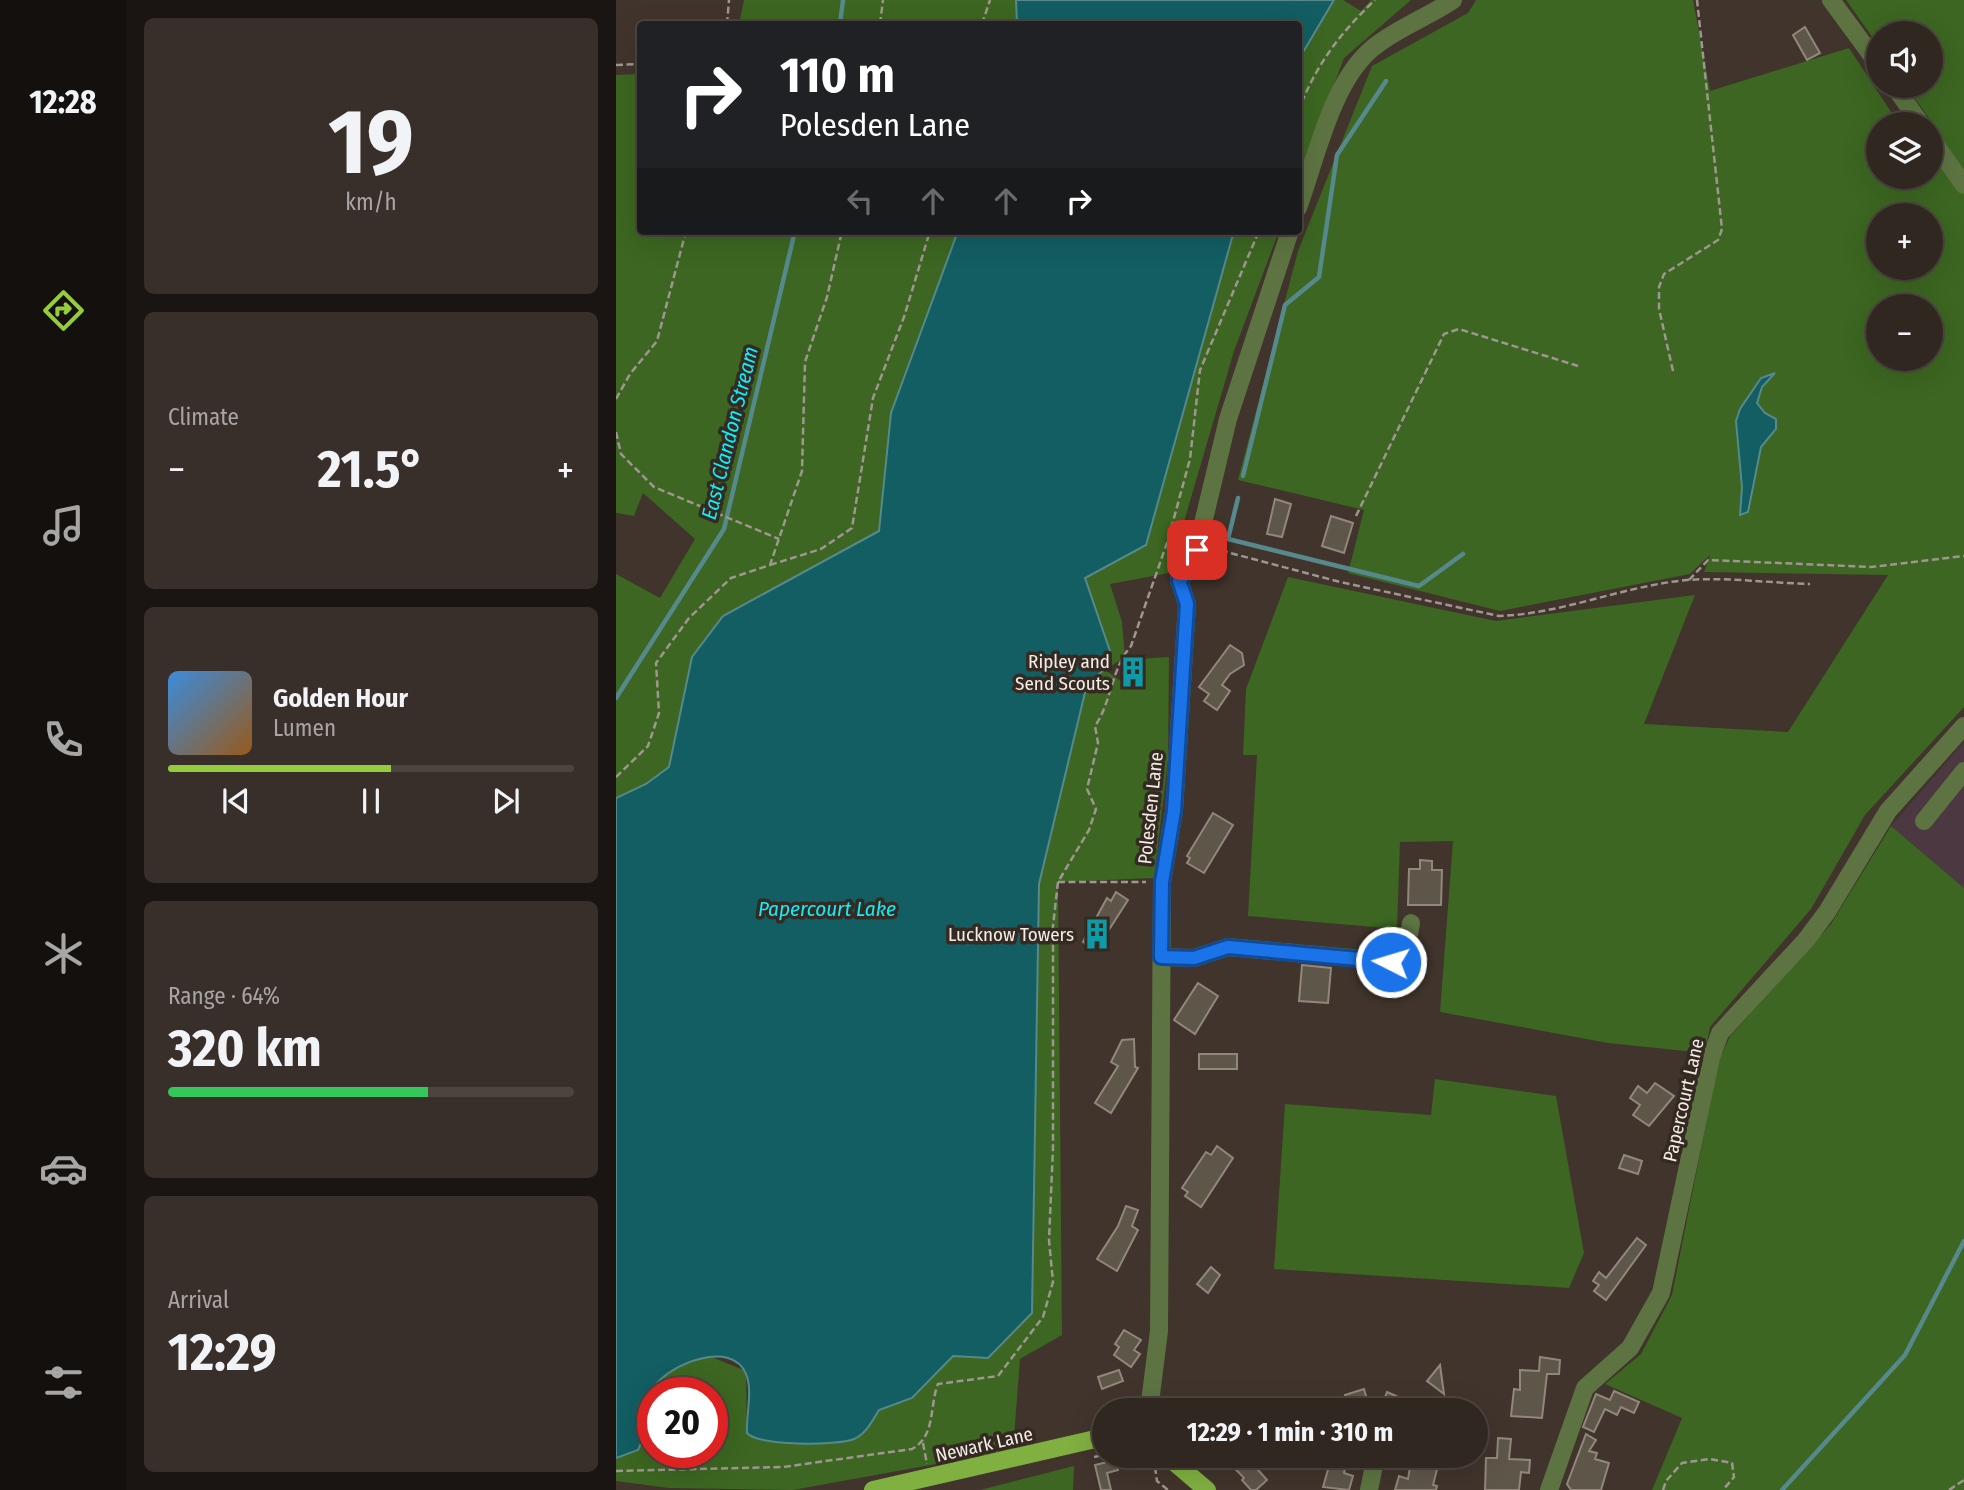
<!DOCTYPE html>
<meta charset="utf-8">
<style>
:root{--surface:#302721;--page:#382f2a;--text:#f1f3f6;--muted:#a8a5a5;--line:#4b443f;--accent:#95cc3b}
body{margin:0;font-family:"Fira Sans Condensed",sans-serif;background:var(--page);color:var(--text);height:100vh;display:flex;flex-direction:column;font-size:26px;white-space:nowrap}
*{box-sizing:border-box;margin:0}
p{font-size:23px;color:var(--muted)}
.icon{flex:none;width:38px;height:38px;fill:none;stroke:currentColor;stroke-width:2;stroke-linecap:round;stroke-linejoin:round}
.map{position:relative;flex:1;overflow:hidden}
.drawer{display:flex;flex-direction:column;gap:18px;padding:18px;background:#1a1512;width:490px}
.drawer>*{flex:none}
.guide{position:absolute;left:21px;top:21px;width:665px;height:214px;border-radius:7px;box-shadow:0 7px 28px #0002,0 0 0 2px var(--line);background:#202124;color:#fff;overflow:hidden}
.tools{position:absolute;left:1250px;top:21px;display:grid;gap:14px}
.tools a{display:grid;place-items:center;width:77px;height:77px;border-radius:50%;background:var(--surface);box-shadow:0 7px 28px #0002,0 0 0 2px var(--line);font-size:35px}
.speed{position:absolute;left:21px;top:1377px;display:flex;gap:14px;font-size:35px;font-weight:700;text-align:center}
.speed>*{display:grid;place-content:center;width:91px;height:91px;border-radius:50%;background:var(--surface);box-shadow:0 7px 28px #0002,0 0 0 2px var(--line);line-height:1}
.speed .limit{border:10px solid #d22;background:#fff;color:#111}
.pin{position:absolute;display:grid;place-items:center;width:60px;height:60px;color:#fff;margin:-30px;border-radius:14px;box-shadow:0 4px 10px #0006}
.me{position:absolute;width:77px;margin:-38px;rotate:275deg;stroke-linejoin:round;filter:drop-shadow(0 0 5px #0008)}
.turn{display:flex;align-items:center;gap:24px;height:147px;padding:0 28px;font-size:32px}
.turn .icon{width:91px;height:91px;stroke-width:2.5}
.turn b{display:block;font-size:49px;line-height:60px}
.lanes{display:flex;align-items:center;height:66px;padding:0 28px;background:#0003;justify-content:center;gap:35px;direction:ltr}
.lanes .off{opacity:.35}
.big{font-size:52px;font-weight:700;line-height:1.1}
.drawer .widget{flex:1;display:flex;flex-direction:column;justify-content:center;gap:10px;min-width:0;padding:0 24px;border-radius:10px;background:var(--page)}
.drawer .dial{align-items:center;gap:0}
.dial b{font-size:91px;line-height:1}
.song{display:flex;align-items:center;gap:21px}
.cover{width:84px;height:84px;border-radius:10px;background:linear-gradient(135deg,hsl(210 70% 55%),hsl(30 70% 35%))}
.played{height:7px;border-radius:4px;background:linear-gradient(90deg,var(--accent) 55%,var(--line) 55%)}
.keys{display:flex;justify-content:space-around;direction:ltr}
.heat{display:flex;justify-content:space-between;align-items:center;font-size:38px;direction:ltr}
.charge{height:10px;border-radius:5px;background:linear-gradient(90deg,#34c759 64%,var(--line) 0)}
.trip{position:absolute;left:476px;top:1398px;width:396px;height:70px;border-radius:35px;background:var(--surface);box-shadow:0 7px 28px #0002,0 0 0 2px var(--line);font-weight:700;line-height:70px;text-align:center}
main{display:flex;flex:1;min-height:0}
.menu{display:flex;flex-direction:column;width:126px;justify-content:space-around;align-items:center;background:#13100d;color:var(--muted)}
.menu .icon{width:49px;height:49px}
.menu .selected{color:var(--accent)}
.menu b{font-size:32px;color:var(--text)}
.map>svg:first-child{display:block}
.commercial{fill:#4b3840}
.green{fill:#3c6621;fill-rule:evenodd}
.water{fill:#125e63;stroke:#56898b;stroke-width:2}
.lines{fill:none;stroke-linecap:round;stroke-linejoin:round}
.stream{stroke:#56898b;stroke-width:4.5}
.building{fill:#5f564a;stroke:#91877b;stroke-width:2}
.path{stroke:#9f9690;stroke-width:2.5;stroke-dasharray:7 3.5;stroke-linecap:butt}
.minor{stroke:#5d7442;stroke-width:18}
.major{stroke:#80b040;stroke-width:18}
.route-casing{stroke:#114b97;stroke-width:18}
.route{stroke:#1a73e8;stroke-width:12}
.labels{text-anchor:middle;stroke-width:7;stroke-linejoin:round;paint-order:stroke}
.poi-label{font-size:19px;fill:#f3ece7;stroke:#352a22;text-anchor:end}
.street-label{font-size:19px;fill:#f3ece7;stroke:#352a22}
.water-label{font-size:21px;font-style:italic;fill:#0feffa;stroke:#352a22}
</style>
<main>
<nav class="menu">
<b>12:28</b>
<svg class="icon selected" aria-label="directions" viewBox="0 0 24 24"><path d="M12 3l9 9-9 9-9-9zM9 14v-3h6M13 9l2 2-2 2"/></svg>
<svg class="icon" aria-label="music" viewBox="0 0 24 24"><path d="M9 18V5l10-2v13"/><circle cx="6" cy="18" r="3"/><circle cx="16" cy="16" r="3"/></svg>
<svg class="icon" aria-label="phone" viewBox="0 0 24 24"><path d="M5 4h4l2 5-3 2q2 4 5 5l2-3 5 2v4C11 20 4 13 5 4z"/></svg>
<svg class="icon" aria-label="climate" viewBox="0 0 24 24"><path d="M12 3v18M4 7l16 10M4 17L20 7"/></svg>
<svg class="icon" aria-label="car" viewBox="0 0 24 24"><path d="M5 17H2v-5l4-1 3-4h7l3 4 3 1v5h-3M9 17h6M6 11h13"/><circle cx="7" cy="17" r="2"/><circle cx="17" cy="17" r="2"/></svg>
<svg class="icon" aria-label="filters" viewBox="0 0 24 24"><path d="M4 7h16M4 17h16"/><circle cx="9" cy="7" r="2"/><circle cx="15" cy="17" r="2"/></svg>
</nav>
<section class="drawer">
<div class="widget dial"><b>19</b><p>km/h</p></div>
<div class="widget"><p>Climate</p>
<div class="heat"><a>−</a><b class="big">21.5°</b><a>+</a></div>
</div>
<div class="widget">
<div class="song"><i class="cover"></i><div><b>Golden Hour</b><p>Lumen</p></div></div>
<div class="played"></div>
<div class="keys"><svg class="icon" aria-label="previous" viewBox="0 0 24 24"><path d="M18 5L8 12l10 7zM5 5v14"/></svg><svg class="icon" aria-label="pause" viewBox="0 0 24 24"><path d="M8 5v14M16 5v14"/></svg><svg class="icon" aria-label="next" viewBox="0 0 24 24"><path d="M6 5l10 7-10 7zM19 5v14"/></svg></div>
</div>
<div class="widget"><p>Range · 64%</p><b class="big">320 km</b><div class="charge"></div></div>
<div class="widget"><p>Arrival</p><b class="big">12:29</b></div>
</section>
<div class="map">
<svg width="1348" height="1490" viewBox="0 0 1348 1490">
<rect width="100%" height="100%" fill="#40342c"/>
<!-- commercial -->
<polygon class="commercial" points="1348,742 1348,888 1275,826"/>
<!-- green -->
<g class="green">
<polygon points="128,0 400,0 401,24 123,24"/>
<polygon points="719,0 727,0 745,11 755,0 795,0 728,58 683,179 683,60"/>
<path d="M860,0H1077L1094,91L1233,48L1283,124H1262V177H1314V131L1320,128L1290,86H1314V33H1262V45L1230,0H1348V707L1249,815L1195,909L1094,1027L1089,1053L992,1043L824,1012L837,841L784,842L781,929L632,916L641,755H627L630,689L672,577L880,621L1079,595L1028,724L1172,732L1272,575L1088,572L1094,555L1074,574L884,611L732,573L748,510L622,480L682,251L756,66L852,13ZM1262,215H1314V268H1262ZM1262,306H1314V359H1262Z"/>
<polygon points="24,74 24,231 342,231 275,413 263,531 107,616 53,767 30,784 0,798 0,574 44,598 79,539 27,493 18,516 0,513 0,75"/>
<path d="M618,231H663L618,351L553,573L494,584L506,622L509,657L489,670L512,686L524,685L522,659L553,657L552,760L538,878L442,882L446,1335L404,1359L397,1450L177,1490L53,1488L0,1481V1458L22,1450L37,1389L59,1366L93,1356L130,1371L131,1433L252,1428L262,1410L296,1398L337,1356L372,1357L416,1313L423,884L471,684L488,670L494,651L469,578L530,545ZM37,1393H96V1452H37Z"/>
<polygon points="1275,826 1348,888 1348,1490 1036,1490 1066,1418 989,1384 1025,1354 1056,1295 1102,1063 1114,1036 1215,924"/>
<polygon points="819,1079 940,1096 968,1253 953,1288 658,1269 669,1104 815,1115"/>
<polygon points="458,1466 457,1490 364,1490"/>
</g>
<!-- water -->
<g class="water">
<polygon points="400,0 718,0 683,59 682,24 401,24"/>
<path d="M342,231H618L530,545L469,578L494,651L488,670L471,684L423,884L416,1313L372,1358L337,1356L296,1398L263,1410C256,1421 250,1434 238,1439C221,1446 143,1446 131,1433C130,1415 137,1390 130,1374C116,1339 53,1364 38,1387C31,1400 33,1429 22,1450L0,1458V798L30,784L53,767L76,657L107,616L263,531L275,413Z"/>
<polygon points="1159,373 1146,387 1141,403 1149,413 1160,419 1160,429 1145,447 1132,512 1124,515 1126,487 1120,421 1124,409 1145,378"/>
</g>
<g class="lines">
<!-- stream -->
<g class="stream">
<polyline points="224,24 227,0"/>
<polyline points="627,476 669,305 703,277 721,155 770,81"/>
<polyline points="622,498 612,539 803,586 847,554"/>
<polyline points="0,698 108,529 179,231"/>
<polyline points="1166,1490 1289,1355 1348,1241"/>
</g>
</g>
<!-- building -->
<g class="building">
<polygon points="1189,27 1204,53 1191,60 1177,35"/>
<polygon points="659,499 675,504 666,537 651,534"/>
<polygon points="715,516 737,523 728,553 706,546"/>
<polygon points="614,645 626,653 628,665 614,674 606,685 614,691 601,710 588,701 593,694 583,687"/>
<polygon points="510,659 522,659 524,685 512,686"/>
<polygon points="597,813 617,825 588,873 571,863 574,858 571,856"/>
<polygon points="804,860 816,861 816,870 826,870 825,905 792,905 793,869 804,869"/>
<polygon points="500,892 512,900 480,950 467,942 491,898 495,901"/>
<polygon points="686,965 715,968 712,1003 683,1001"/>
<polygon points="582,983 602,996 579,1034 558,1020"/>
<polygon points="518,1039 519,1067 522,1068 495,1113 479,1103 502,1066 495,1062 506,1040"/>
<rect x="583" y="1054" width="38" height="15"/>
<polygon points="1039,1083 1058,1096 1033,1126 1017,1115 1024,1105 1014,1098 1022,1086 1031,1093"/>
<polygon points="601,1146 617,1158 585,1207 569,1196 572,1192 566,1188 590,1152 595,1155"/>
<polygon points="1008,1155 1026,1161 1022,1174 1003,1168"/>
<polygon points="510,1206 522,1210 516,1226 522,1230 501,1271 481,1259 502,1226"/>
<polygon points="1021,1238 1030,1245 990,1300 978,1291 983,1285 977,1281 983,1272 990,1278"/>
<polygon points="595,1267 604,1275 592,1293 581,1284"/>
<polygon points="508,1330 525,1340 518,1350 524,1354 515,1367 498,1355 503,1347 499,1344"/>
<polygon points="924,1357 944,1360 943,1374 931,1374 926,1418 895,1416 898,1389 904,1390 904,1370 923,1371"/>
<polygon points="824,1365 828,1394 811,1381"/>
<polygon points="503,1370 507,1381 486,1389 482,1377"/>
<polygon points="748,1389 754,1410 734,1410 729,1395"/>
<polygon points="998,1391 1023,1402 1018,1413 1005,1407 1001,1415 989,1409 978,1432 967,1427 980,1394 994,1400"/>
<polygon points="771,1392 794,1402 791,1410 764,1410"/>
<polygon points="970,1434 980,1440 973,1451 981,1453 979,1459 993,1463 985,1490 955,1490 951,1484"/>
<polygon points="882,1438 895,1439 893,1459 914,1460 913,1473 905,1472 903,1490 869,1490 870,1458 881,1458"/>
<polygon points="607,1456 641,1456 635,1462 651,1480 640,1490 635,1490 626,1480 628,1478"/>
<polygon points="716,1456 732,1456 728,1473 737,1476 733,1490 707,1487"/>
<polygon points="796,1456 824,1458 817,1485 821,1486 820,1490 779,1490 783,1476 792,1479"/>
<polygon points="500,1460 502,1470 491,1473 495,1490 485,1490 479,1465"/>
</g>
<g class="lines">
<!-- path -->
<g class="path">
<polyline points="111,24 113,0"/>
<polyline points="264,24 267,0"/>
<polyline points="366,24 374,0"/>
<polyline points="0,65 24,64"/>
<path d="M682,112C699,66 724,33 759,0"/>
<polyline points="1057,371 1043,309 1043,287 1048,274 1102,240 1106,229 1081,0"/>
<polyline points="0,399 14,374 41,341 70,231"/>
<polyline points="0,432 5,454 38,487 163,539"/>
<polyline points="740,516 828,334 843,329 962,366"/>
<polyline points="552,540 569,538"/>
<path d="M596,545L603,550L724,582L883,616C946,614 1007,586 1071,580C1111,577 1154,583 1194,584"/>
<polyline points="154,565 205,549 236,528 257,398 288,317 314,231"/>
<polyline points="1073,580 1092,560 1255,567 1348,556"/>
<polyline points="0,777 32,746 43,713 40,663 73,618 115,578 154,565 186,471 189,362 211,297 226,231"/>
<polyline points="442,882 530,882"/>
<polyline points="307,1443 311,1464"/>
<polyline points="478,1457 488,1455"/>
<polyline points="539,1467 541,1481 552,1490"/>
<path d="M0,1471L167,1467L296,1449C320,1436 313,1407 322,1384L382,1376L427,1317L437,1282L433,1240L437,1148V926L442,882L473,830L480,809L471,789L482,743L479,726C496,701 495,669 515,646L552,540L574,459L584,370L643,231"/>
<polyline points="1047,1490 1050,1481 1066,1463 1094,1459 1116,1463 1118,1477 1107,1490"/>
<polyline points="1333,1490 1348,1480"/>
</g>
<!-- minor -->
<g class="minor">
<polyline points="1215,0 1262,64"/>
<polyline points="1278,86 1305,124"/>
<polyline points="1314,137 1348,185"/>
<path d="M682,208C700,159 716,80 758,47C781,28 812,17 837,0"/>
<polyline points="1308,821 1348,771"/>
<polyline points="546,957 578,958 612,947 781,962 790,952 795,923"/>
<polyline points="533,1410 543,1331 546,882 558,811 571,604 563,580 577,565 612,419 674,231"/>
<polyline points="753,1490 760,1456"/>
<polyline points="933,1490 969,1388 1014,1348 1045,1293 1095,1058 1104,1033 1190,940 1211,912 1272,811 1348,726"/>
</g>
<!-- major -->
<g class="major">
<polyline points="551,1456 591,1490"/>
<polyline points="257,1490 488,1437"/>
</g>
</g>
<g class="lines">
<!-- route casing -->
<g class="route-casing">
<polyline id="route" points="581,550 574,570 563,580 571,604 558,811 546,882 545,957 578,958 612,947 775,962"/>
</g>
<!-- route -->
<use href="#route" class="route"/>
</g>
<!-- icons -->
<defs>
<g id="building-bare" transform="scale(2.415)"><path d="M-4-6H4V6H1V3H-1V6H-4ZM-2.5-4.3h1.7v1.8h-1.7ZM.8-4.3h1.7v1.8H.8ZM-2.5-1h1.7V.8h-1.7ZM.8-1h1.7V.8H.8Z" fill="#0f9aa8" stroke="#352a22" stroke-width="2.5" paint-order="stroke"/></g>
</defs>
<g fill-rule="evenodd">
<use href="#building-bare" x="517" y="672"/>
<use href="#building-bare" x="481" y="934"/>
</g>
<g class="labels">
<!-- poi labels -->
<g class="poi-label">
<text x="494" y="668">Ripley and<tspan x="494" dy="22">Send Scouts</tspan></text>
<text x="458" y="941">Lucknow Towers</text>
</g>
<!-- street labels -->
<g class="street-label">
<text transform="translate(534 808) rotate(-84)" y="7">Polesden Lane</text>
<text transform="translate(1067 1100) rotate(-77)" y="7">Papercourt Lane</text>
<text transform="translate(368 1444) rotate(-13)" y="7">Newark Lane</text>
</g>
<!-- water labels -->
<g class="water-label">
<text transform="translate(114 433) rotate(-76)" y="7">East Clandon Stream</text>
<text x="211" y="916">Papercourt Lake</text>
</g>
</g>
</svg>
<div class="tools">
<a><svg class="icon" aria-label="sound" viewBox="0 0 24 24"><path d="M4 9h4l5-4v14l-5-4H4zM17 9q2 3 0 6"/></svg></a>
<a><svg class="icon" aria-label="layers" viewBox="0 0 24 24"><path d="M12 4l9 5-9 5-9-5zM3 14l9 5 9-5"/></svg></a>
<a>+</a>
<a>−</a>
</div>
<div class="speed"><div class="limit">20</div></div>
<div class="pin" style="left:581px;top:550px;background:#d93025"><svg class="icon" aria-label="arrive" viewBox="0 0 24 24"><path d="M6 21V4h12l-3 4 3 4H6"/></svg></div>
<svg class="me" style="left:775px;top:962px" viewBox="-20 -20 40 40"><circle r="17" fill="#1a73e8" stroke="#fff" stroke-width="3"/><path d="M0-11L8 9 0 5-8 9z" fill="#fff"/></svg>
<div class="trip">12:29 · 1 min · 310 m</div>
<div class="guide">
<div class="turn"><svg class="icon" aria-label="right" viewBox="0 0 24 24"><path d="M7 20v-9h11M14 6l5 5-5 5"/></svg><div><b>110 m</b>Polesden Lane</div></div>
<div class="lanes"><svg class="icon off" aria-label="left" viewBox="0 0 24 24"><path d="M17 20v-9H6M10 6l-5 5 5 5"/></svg><svg class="icon off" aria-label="ahead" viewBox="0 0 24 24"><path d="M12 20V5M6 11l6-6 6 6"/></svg><svg class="icon off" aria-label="ahead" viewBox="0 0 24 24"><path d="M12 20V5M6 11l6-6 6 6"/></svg><svg class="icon" aria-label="right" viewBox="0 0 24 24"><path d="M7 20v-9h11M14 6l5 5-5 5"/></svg></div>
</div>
</div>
</main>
